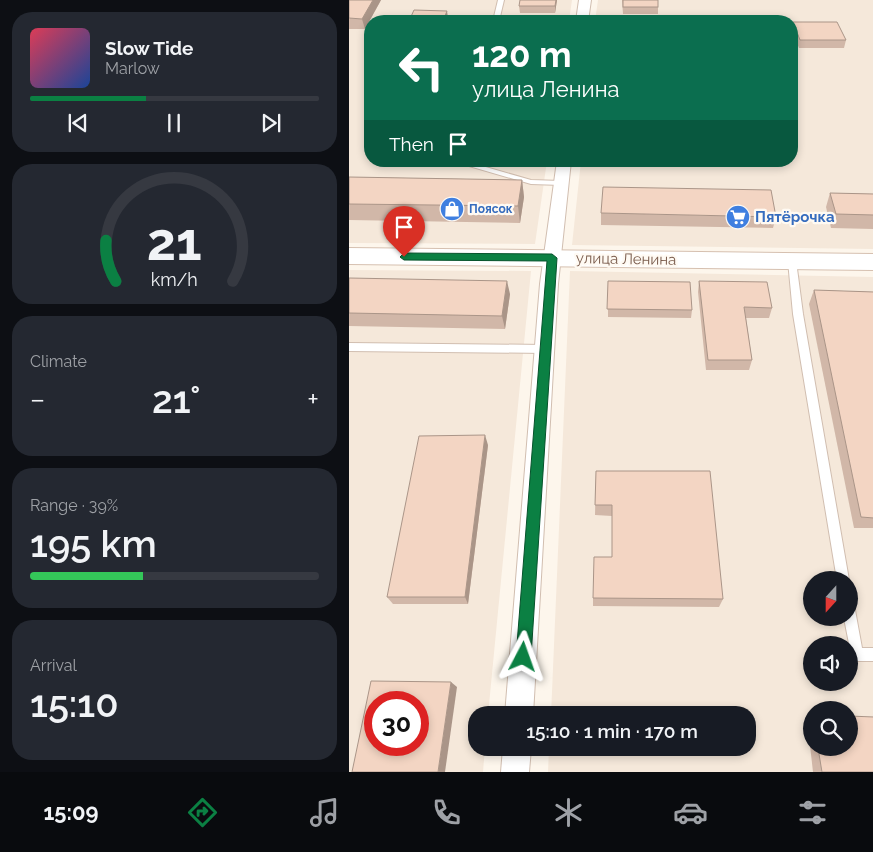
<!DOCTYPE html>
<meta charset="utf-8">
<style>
:root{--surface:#171b24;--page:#242831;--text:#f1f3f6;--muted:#9ea1a6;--line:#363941;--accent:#0b8043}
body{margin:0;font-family:Raleway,sans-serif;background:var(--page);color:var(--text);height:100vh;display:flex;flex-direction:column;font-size:19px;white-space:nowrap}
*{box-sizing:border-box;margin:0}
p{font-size:16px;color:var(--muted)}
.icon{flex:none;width:28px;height:28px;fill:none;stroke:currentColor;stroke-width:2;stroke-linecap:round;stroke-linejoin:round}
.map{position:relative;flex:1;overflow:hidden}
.details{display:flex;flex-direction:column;gap:12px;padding:12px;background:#0d0f14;width:349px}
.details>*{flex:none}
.top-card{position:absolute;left:15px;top:15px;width:434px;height:152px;border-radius:20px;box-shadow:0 2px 8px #0003;background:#0b6e4f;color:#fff;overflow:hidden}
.needle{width:32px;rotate:201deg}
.controls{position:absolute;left:454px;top:571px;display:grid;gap:10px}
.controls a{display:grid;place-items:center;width:55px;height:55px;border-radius:50%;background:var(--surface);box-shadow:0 2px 8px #0003;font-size:25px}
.speed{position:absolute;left:15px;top:691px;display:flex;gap:10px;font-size:25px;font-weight:700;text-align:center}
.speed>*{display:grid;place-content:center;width:65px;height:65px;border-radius:50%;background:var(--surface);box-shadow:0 2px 8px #0003;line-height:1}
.speed .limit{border:8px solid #d22;background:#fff;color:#111}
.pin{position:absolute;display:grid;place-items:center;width:42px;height:42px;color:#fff;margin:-51px -21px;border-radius:50% 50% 50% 0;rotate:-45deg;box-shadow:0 0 5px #0007}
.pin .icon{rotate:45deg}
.me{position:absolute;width:55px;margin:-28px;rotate:4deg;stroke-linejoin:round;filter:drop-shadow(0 0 4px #0008)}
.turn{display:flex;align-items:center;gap:18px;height:105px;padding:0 25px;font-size:22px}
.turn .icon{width:65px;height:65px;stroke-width:2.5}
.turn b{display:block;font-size:35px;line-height:42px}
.then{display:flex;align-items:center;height:48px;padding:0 25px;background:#0003;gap:10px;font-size:19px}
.big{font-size:38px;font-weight:600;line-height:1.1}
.details .widget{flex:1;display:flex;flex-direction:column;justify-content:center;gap:8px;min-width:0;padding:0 18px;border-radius:20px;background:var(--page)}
.details .dial{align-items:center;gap:0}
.dial svg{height:130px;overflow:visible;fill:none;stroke:var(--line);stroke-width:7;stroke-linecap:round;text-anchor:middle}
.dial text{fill:var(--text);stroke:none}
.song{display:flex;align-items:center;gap:15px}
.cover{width:60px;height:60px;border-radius:8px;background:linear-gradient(135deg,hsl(350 70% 55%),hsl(220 70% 35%))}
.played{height:5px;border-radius:2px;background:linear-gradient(90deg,var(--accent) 40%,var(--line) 40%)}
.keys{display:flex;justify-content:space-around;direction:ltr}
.heat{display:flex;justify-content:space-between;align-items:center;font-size:28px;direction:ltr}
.charge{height:8px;border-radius:4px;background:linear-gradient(90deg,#34c759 39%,var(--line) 0)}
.trip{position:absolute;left:119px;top:706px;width:288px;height:50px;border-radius:20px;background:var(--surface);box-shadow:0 2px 8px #0003;font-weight:600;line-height:50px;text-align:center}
.dock{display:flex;height:80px;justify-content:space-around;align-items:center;background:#090b0e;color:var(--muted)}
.dock .icon{width:35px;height:35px}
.dock .selected{color:var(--accent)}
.dock b{font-size:22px;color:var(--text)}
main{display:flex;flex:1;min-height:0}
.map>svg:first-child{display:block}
.residential{fill:#f5e8da;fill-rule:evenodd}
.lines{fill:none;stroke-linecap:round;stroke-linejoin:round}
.lane-casing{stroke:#d1beb0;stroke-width:2}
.street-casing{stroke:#d1beb0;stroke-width:2}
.secondary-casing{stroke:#d6c0b0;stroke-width:2}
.lane{fill:#fff;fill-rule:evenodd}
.street{fill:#fff;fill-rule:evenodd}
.secondary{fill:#fff;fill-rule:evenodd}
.wall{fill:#d1b7a8}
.shaded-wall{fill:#aa9588}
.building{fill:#f3d5c3;stroke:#aa9588;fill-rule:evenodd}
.route{fill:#0b8043;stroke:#07532c}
.labels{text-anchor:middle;stroke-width:4.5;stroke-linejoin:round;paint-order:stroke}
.far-shop-label{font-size:12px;font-weight:bold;fill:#366cbe;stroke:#fffaf3;text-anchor:start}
.shop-label{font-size:15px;font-weight:bold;fill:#366cbe;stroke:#fffaf3;text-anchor:start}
.street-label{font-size:15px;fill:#7a5c4d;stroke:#fffaf3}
</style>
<main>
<section class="details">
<div class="widget">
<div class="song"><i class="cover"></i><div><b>Slow Tide</b><p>Marlow</p></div></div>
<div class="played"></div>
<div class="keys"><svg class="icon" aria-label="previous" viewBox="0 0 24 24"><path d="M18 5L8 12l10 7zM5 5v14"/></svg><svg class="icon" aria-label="pause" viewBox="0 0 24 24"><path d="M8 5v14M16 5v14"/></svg><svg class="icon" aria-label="next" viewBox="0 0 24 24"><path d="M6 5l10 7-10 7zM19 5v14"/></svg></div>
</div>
<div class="widget dial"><svg viewBox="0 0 100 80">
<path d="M14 69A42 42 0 1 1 86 69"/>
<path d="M14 69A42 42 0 0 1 8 44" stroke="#0b8043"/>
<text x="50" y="56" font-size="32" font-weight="700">21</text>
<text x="50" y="72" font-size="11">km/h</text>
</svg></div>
<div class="widget"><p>Climate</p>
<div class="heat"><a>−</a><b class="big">21°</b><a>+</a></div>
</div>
<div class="widget"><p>Range · 39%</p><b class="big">195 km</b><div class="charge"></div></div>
<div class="widget"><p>Arrival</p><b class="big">15:10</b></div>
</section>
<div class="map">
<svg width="525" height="772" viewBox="0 0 525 772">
<rect width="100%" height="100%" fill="#fdf6ec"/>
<!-- residential -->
<g class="residential">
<polygon points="0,0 223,0 220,21 21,21 21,161 198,161 186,244 0,243"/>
<polygon points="249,0 524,0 524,249 223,245 232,161 442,161 442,21 246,21"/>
<path d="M0,270L182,271L139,715H128V748H136L134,772H0ZM26,702H69V745H26Z"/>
<path d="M221,271L524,277V772H199L200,748H398V715H202ZM462,580H500V618H462ZM462,645H500V682H462ZM462,710H500V748H462Z"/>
</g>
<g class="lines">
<!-- lane casing -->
<g class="lane-casing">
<g id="lane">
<polygon points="149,0 155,0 150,21 144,21"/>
<polygon points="103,161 116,161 182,180 212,181 216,183 212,185 182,184"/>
<polygon points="443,258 447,261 454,314 500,580 488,580 444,314 439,261"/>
<polygon points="0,343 196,345 201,349 196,353 0,351"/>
<polygon points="500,604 504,606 506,610 513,648 525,648 525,661 508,661 503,659 495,618 500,618"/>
</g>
</g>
<!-- street casing -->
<g class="street-casing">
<g id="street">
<polygon points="230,0 242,0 239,21 227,21"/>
<polygon points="208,161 222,161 209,284 184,715 156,715 191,284"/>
<polygon points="154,748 182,748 180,772 152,772"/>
</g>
</g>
<!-- secondary casing -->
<g class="secondary-casing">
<polygon id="secondary" points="0,248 525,254 525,270 0,264"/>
</g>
<!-- lane -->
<use href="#lane" class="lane"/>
<!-- street -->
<use href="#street" class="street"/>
<!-- secondary -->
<use href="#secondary" class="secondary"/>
</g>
<!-- wall -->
<g class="wall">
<polygon points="0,0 32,0 16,29 0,29"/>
<polygon points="208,0 206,13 171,13 170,6"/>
<polygon points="273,0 309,0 309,14 274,14"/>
<polygon points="444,22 497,40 495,48 450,48 442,30"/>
<polygon points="0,177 173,180 175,197 171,223 0,220"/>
<polygon points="481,193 525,194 525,229 482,228 477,207"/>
<polygon points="252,213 427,217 424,228 252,225"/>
<polygon points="0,278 161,294 156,329 0,326"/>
<polygon points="259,281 343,310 342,318 259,317"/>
<polygon points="350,281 423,308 420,318 397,318 403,360 400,370 357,370 349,292"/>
<polygon points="465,290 525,292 525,528 505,528 460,304"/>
<polygon points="139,445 119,604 44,604 38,597"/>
<polygon points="247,471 374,599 370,607 244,606 244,598 263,557 263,516 246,515"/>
<polygon points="462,716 462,748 500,748 525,772 464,772 458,719"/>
</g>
<!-- shaded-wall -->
<g class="shaded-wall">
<polygon points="24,0 32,0 16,29 13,19"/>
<polygon points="207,0 208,0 206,13 206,6"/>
<polygon points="98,11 99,18 98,21 94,21"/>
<polygon points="173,180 175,197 171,223 169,206"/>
<polygon points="158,281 161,294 156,329 153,316"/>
<polygon points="136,435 139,445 119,604 116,597"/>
<polygon points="102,682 108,687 96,772 89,772"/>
</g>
<!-- building -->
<g class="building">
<polygon points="0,0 24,0 13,19 0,18"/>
<polygon points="171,0 207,0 206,6 170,6"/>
<rect x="274" y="0" width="35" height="7"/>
<polygon points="65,10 98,11 94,21 60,21"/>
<polygon points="169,16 204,16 203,21 168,21"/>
<rect x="275" y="17" width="37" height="4"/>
<polygon points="444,22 488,22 497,40 451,40"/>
<polygon points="0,177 173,180 169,206 0,204"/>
<polygon points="254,187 422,190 427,217 252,213"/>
<polygon points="481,193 525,194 525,215 487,214"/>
<polygon points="0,278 158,281 153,316 0,313"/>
<polygon points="259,281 341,282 343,310 258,309"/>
<polygon points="350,281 418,282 423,308 395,307 403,360 359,360"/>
<polygon points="465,290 525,292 525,518 512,517"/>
<polygon points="136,435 116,597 38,597 70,436"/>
<polygon points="247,471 361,471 374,599 244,598 245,557 263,557 263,505 246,505"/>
<path d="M22,681L102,682L89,772H3ZM26,702H69V745H26Z"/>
<polygon points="500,716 525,717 525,772 473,772 469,748 500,748"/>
</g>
<!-- route -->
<polygon class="route" points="55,253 203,254 208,258 182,657 180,663 174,665 169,663 167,657 198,261 55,260 51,257"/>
<!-- icons -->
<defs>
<g id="shop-disc" transform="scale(1.25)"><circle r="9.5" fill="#3f7fe0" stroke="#fffaf3"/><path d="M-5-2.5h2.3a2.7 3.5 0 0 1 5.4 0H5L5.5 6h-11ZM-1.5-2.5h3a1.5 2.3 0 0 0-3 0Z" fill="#fff"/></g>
<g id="supermarket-disc" transform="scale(1.25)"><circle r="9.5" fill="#3f7fe0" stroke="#fffaf3"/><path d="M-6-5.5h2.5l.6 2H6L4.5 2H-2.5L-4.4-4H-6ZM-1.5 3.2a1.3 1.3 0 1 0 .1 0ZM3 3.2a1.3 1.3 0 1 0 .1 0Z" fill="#fff"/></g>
</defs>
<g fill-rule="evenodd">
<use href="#shop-disc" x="103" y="209"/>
<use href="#supermarket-disc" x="389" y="217"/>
</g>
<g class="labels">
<!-- far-shop labels -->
<g class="far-shop-label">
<text x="120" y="213">Поясок</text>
</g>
<!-- shop labels -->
<g class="shop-label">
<text x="406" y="222">Пятёрочка</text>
</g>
<!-- street labels -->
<g class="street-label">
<text transform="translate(277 259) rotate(1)" y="5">улица Ленина</text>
</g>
</g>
</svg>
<div class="controls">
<a><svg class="needle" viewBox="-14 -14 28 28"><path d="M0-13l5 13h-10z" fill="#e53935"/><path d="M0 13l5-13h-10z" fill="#9ea1a6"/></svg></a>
<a><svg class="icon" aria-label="sound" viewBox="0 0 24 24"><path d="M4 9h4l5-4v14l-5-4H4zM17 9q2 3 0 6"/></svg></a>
<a><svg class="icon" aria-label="search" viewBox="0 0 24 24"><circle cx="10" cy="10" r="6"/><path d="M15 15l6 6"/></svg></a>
</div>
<div class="speed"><div class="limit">30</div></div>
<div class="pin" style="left:55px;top:257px;background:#d93025"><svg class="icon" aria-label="arrive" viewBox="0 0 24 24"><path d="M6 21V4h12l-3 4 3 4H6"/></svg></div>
<svg class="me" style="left:174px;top:657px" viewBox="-20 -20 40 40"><path d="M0-17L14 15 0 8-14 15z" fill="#0b8043" stroke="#fff" stroke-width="4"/></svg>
<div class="trip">15:10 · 1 min · 170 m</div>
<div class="top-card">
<div class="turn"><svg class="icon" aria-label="left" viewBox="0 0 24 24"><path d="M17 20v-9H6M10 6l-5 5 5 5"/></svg><div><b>120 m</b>улица Ленина</div></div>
<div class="then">Then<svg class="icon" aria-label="arrive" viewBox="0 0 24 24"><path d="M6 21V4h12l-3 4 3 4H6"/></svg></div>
</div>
</div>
</main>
<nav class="dock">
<b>15:09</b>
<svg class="icon selected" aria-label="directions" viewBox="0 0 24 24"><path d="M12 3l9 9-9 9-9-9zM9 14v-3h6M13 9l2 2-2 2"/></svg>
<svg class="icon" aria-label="music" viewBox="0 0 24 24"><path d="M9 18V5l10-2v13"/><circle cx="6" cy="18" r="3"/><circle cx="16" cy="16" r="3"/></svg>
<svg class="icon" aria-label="phone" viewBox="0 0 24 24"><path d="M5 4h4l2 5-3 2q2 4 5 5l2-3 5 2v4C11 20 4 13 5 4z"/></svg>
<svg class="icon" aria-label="climate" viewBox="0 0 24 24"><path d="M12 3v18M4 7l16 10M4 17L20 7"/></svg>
<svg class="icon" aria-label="car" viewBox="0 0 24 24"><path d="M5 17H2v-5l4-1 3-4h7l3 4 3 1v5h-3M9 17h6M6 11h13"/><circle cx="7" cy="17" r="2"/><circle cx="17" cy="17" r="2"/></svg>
<svg class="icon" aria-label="filters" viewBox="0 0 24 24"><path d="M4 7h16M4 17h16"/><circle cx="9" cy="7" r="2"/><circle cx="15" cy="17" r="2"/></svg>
</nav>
